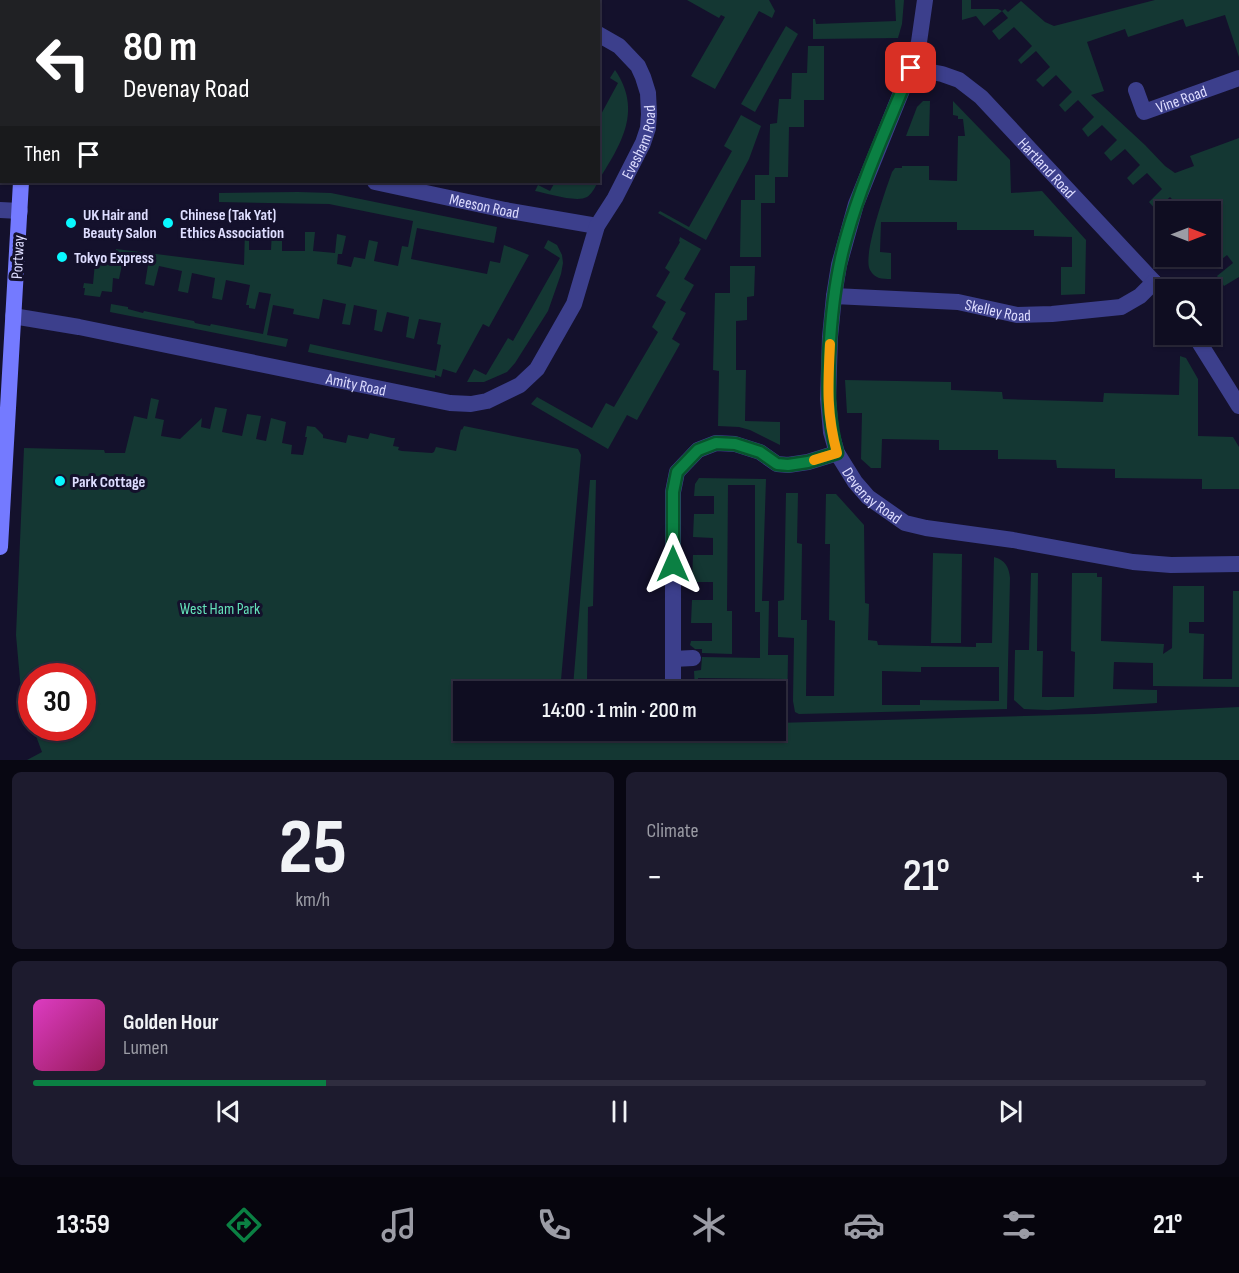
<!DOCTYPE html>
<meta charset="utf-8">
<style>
:root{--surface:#0f0d21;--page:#1d1b2e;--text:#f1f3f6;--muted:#9b9ca5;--line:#2f2d3f;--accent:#0b8043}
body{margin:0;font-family:"Sofia Sans Condensed",sans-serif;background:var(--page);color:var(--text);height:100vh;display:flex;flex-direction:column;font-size:22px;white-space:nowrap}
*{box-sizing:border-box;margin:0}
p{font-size:20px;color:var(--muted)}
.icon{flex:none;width:33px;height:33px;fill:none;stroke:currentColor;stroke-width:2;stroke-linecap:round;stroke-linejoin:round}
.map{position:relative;height:760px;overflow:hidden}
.sheet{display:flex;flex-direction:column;gap:12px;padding:12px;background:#080712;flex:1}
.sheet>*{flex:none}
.top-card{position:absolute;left:0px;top:0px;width:600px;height:183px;box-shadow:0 2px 4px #0004,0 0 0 2px var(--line);background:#202124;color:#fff;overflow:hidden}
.needle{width:39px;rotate:90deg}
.buttons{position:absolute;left:1155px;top:201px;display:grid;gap:12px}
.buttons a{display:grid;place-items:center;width:66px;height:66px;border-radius:0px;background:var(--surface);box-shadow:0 2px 4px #0004,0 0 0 2px var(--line);font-size:30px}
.speed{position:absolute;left:18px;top:663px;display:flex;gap:12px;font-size:30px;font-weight:700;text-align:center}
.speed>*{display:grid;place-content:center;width:78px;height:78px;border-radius:50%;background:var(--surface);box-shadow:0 2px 4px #0004,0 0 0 2px var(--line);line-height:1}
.speed .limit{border:9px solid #d22;background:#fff;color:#111}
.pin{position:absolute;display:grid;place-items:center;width:51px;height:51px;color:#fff;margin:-26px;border-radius:12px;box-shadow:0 3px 9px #0006}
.me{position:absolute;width:66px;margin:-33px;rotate:0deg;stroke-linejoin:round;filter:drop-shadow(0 0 4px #0008)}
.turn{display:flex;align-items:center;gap:21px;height:126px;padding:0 24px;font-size:27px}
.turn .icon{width:78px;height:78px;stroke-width:2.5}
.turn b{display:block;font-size:42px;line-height:51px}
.then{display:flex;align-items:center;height:57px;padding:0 24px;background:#0003;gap:12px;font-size:22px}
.big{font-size:45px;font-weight:600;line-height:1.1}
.sheet .tile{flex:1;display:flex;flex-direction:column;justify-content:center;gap:9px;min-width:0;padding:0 21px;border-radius:9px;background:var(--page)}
.sheet .dial{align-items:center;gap:0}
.dial b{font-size:78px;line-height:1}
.song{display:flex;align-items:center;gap:18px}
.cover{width:72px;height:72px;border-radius:9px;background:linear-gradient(135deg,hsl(310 70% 55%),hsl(330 70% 35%))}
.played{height:6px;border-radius:3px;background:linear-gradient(90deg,var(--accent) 25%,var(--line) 25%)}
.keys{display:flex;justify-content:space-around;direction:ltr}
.heat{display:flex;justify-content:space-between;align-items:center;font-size:33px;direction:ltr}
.sheet .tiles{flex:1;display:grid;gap:12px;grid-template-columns:1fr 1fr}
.tile:last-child{grid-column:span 2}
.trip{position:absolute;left:453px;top:681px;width:333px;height:60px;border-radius:0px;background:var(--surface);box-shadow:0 2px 4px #0004,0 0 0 2px var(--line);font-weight:600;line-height:60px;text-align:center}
.tab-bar{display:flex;height:96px;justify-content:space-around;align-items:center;background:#06050d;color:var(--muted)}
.tab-bar .icon{width:42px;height:42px}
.tab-bar .active{color:var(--accent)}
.tab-bar b{font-size:27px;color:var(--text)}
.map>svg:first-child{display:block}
.green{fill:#143733;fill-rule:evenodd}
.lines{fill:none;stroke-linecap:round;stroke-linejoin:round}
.minor{stroke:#3c3f8c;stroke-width:16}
.secondary{stroke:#747aff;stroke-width:16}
.route-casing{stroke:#07532c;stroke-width:15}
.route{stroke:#0b8043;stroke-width:10}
.slow{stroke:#f59e0b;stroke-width:10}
.poi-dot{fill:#09f8ff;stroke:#14112c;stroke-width:2}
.labels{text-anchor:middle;stroke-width:6;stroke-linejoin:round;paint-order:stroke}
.street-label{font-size:16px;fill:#deddff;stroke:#14112c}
.poi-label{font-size:16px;font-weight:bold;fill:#deddff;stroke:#14112c;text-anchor:start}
.park-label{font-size:16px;fill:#65e2ba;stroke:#14112c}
</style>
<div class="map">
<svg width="1239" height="760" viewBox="0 0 1239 760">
<rect width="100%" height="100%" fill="#14112c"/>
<!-- green -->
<g class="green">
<rect x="55" y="0" width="111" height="2"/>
<polygon points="687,0 769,0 775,11 772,18 759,11 715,89 691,76 725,17 721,15 719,18"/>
<polygon points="895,0 904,0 902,24 898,38 813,39 813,19 815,19 816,24 896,21"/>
<polygon points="962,0 971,0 971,9 998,9 1002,11 1005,9 1008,12 1021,1 1045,22 1054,26 1155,0 1239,0 1239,57 1225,15 1186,27 1183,19 1128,37 1125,29 1087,42 1104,91 1091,95 1145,145 1165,166 1175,173 1194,166 1190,156 1239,138 1239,277 1224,286 1217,276 1233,263 1227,255 1222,259 1214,250 1211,253 1210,212 1183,211 1170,197 1156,210 1149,202 1162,189 1147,173 1133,185 1127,178 1140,165 1125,149 1111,161 1104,153 1117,140 1102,125 1088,137 1082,129 1094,117 1078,100 1065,112 1059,105 1072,92 1056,75 1043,87 1036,80 1050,67 1036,51 1021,64 1018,60 1032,46 1014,27 999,40 992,31 1008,18 1002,11 984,26 976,16 962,20"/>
<polygon points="786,26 798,34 755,112 741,104"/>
<polygon points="808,46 824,46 824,100 804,100 804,127 789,127 788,177 775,177 775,203 761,203 761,257 740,257 741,200 755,200 755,175 769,175 770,124 777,123 779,99 791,99 792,73 807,73"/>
<path d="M615,70C643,111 621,144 599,180V118L618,83L610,78Z"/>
<polygon points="923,101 930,101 929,136 906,136 917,107"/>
<path d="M953,101L1010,160L1011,193L1042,191L1086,240L1085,294L1061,295V267H1072V237L1034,236V230H957V222H881L880,252L891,253V279C882,279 875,279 870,270C862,256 886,189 892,172L895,168H902V166H929V180L957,181L958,136H965L963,119H958V116L953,115Z"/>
<polygon points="741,115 761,126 749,159 706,240 658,213 660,211 689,227 732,151 724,146"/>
<path d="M555,182H598C595,187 592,194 587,197C576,203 547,193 535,191L538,185L550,191Z"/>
<polygon points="298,192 331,193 497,227 494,243 417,228 411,259 487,274 490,261 500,263 504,245 529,255 489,327 483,324 456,373 443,369 441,377 435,375 435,378 308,352 310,344 436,371 441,345 437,344 441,323 419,319 414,339 406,337 409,317 387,312 382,332 374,330 377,310 354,305 350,325 342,324 346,304 323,299 319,319 293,314 294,309 273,305 267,335 288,339 286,347 110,312 111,304 128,307 128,309 143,313 144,311 194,321 195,323 210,326 211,324 263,334 271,294 259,292 255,309 249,308 249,305 246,305 250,285 226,280 222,300 212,298 215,278 192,273 188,293 178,291 182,271 159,266 154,286 145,284 148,265 123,260 119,279 113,278 112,292 102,291 100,297 84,295 85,288 83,288 84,283 93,284 96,252 115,254 116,249 244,265 245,231 249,231 249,250 271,250 272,231 282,231 282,251 305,251 305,232 315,232 313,251 335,253 337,234 346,236 342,254 338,254 337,264 351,267 354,257 365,259 369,240 378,242 374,261 398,266 402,246 408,247 413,221 329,204 219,202 219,193"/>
<polygon points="680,237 701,249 684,279 694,285 680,310 686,313 672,339 680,344 637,420 627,415 608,449 531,404 537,397 592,428 606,403 614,407 658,332 652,327 666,302 656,296 670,272 665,268 680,242 679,241"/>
<polygon points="548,240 557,245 562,255 563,263 561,274 548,311 515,363 507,372 484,382 467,382 474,369 486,375 508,338 513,341 560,258 544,248"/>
<polygon points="730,266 755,266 754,296 747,297 747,320 736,321 736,370 746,370 745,421 780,422 780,445 750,430 739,427 718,426 719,371 713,370 715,293 730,293"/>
<polygon points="1180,356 1186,358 1198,379 1198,436 1233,437 1239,447 1239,489 1202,489 1202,479 1115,478 1115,469 1057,468 1056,460 998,459 998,450 939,450 939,440 882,439 881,468 871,468 861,459 862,413 847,413 845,380 951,382 951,390 1002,392 1003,399 1103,402 1104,393 1179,395"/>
<polygon points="151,398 159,400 155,418 164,420 161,436 180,439 202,418 201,427 210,429 215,407 227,409 222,432 242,436 247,414 261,416 256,439 266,441 271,418 286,422 282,443 292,445 291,454 303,455 307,437 305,437 307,426 315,427 323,435 323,438 346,443 348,435 368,439 370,433 392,438 395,438 393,446 399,447 398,450 402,451 432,453 434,452 436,447 456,451 461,429 462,430 464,426 578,449 581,455 560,691 464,692 464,730 776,730 776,723 1094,714 1239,707 1239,760 27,760 42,752 33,728 82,728 82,676 32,676 31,722 21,691 16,635 24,448 104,450 105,453 125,453 134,416 147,419"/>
<polygon points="699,478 766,479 762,601 769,601 768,655 788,655 787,716 776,716 776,708 785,708 785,679 698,678 698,691 695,691 694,671 701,670 702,657 760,658 760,612 755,612 755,485 728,485 727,611 732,611 732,654 702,653 702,649 695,649 690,645 691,641 712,641 712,623 691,623 692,600 713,600 713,582 692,582 693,555 713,555 713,538 693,537 694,514 714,514 714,496 694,496 695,484"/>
<polygon points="590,480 596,480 593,606 588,607 587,682 613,684 613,691 578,691 573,687"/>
<path d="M786,493H798L797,543L802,544L801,620H807L806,696H834L835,621L829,620L830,544H825L826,494H836L864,525L865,603L869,604L868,640L877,641L878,645L976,647V643H992L994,557C1005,560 1009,567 1010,578L1007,709L799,714L795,712L793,701L794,638L778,637V601L784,600ZM921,667H999V701L920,700V705H882V671L921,672Z"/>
<polygon points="933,553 962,554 961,643 931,643"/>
<polygon points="1031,573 1038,573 1037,651 1043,651 1042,697 1074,697 1075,652 1071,651 1072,573 1097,573 1097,577 1102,577 1101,641 1164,644 1163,654 1172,648 1173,586 1204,586 1204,622 1189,622 1189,633 1204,634 1203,679 1232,679 1233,591 1239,591 1239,687 1153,686 1153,663 1114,662 1113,689 1157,690 1157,703 1048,710 1024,709 1014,700 1015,650 1029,650"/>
</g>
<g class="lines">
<!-- minor -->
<g class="minor">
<polyline points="538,0 541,2"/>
<path id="s1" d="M925,0L919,42L911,68L856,204L839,265L834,296L830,337L828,399L831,432L837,453L855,482L868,497L905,523L926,528L1013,540L1133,562L1171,565L1239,564"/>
<polyline points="243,2 243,0"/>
<path id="s2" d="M911,68L942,74L959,80L981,97L1154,282L1166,295"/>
<path id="s3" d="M1136,90L1144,112L1239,78"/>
<path id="s4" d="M375,182L505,210L597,226"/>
<polyline points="0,210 20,211"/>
<path id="s5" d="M834,296L958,302L1017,315L1052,314L1121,307L1140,296L1154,282"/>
<path id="s6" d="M13,316L79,327L450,403L471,404L487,401L520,385L537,369L574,304L597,226L615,198L643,143L648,128L649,114L648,93L643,77L638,66L619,46L598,34"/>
<polyline points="1194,334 1239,406"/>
<polyline points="673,659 693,658"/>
<polyline points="673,692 673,492 677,472 698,450 716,443 735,444 760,452 777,464 788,465 808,462 837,453"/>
</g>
<!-- secondary -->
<g class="secondary">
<polyline points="29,2 29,0"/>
<polyline points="0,547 21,182"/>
</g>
</g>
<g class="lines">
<!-- route casing -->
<g class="route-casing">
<path id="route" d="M673,564V492L677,472L698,450L716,443L735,444L760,452L777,464L788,465L808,462L837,453C828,418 828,393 829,357C831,316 835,275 847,235C863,178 889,123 911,68"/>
</g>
<!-- route -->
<use href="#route" class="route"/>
<!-- slow -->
<path class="slow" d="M814,460L837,453C826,413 828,384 830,344"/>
</g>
<!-- markers -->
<g class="poi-dot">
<circle cx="71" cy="223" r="6"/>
<circle cx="168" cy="223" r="6"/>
<circle cx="62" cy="257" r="6"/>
<circle cx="60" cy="481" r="6"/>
</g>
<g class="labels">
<!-- street labels -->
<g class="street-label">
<text dy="6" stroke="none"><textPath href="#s3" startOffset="63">Vine Road</textPath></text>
<text dy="6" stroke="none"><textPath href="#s6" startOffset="794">Evesham Road</textPath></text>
<text dy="6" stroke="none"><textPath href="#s2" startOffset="174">Hartland Road</textPath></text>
<text dy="6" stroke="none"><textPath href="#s4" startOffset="112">Meeson Road</textPath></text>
<text transform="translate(17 257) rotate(-87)" y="6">Portway</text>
<text dy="6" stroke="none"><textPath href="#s5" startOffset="165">Skelley Road</textPath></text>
<text dy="6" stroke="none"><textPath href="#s6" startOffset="350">Amity Road</textPath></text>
<text dy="6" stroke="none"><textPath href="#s1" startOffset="525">Devenay Road</textPath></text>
</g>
<!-- poi labels -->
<g class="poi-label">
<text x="83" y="220">UK Hair and<tspan x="83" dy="18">Beauty Salon</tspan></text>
<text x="180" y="220">Chinese (Tak Yat)<tspan x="180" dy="18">Ethics Association</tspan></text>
<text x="74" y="263">Tokyo Express</text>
<text x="72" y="487">Park Cottage</text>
</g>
<!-- park labels -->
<g class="park-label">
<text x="220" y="614">West Ham Park</text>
</g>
</g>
</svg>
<div class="buttons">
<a><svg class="needle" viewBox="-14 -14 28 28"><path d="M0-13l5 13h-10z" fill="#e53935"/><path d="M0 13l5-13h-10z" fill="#9b9ca5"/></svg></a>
<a><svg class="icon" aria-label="search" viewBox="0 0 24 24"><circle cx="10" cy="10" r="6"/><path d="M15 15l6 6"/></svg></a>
</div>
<div class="speed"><div class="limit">30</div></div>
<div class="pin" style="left:911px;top:68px;background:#d93025"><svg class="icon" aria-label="arrive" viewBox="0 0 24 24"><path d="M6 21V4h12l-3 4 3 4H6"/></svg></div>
<svg class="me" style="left:673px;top:564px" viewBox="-20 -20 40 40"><path d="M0-17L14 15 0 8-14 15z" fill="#0b8043" stroke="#fff" stroke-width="4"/></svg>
<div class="trip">14:00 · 1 min · 200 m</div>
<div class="top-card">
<div class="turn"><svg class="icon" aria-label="left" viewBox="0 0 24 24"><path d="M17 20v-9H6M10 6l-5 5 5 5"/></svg><div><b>80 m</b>Devenay Road</div></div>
<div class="then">Then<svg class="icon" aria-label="arrive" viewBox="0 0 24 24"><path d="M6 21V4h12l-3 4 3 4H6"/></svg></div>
</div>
</div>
<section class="sheet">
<div class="tiles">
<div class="tile dial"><b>25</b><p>km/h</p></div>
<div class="tile"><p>Climate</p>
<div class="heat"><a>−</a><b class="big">21°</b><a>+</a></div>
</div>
<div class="tile">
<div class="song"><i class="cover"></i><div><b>Golden Hour</b><p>Lumen</p></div></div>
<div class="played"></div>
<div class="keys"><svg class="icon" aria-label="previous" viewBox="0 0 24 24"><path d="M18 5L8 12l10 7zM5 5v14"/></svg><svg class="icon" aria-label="pause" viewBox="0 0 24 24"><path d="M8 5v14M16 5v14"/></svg><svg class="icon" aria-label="next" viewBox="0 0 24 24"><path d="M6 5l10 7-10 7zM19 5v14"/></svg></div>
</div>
</div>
</section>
<nav class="tab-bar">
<b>13:59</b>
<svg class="icon active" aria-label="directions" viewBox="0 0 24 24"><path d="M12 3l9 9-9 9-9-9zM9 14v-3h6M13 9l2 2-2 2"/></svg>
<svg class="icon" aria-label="music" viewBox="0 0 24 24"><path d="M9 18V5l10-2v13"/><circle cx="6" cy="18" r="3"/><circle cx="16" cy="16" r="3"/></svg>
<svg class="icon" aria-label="phone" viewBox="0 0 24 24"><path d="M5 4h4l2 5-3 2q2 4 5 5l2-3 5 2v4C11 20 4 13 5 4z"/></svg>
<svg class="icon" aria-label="climate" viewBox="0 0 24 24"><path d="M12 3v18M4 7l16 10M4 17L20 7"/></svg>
<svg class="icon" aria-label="car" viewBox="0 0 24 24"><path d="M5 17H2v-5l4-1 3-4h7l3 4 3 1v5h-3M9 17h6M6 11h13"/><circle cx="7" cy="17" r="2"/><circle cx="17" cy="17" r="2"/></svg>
<svg class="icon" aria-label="filters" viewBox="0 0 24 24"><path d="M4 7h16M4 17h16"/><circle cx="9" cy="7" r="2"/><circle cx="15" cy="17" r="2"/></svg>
<b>21°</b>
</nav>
